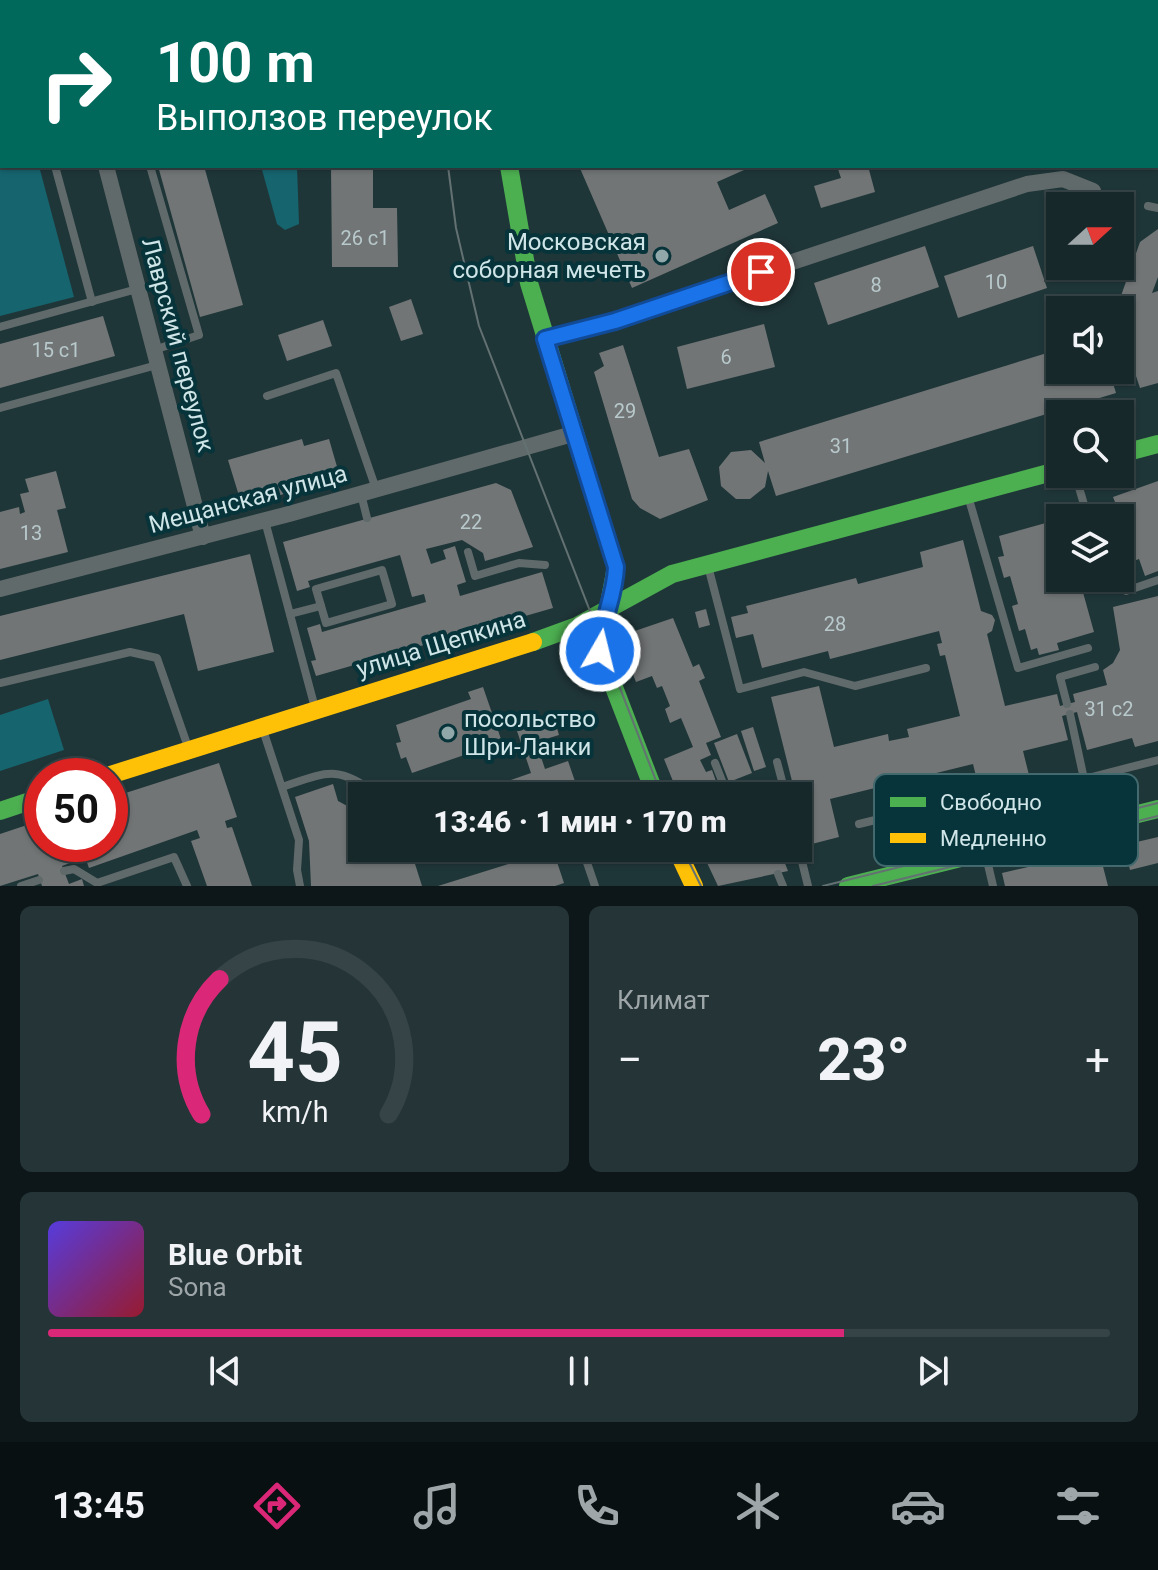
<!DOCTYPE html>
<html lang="ru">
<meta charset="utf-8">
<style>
:root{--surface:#17282b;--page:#243437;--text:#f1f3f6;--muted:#9ea6a9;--line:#364447;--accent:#db2777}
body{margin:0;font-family:Roboto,sans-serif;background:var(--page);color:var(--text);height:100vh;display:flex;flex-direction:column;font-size:30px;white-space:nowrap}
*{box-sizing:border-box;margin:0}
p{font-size:26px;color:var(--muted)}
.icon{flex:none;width:44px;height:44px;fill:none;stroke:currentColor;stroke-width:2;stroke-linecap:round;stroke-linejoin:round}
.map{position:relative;height:886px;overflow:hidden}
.details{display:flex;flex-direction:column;gap:20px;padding:20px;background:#0d1618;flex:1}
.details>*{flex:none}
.top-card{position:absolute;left:0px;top:0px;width:1158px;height:168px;box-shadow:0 2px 6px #0004,0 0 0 2px var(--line);background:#00695c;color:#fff;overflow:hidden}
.needle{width:52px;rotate:69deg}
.controls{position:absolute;left:1046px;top:192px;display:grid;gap:16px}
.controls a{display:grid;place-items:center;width:88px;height:88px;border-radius:0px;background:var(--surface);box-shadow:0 2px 6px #0004,0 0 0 2px var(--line);font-size:40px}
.speed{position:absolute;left:24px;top:758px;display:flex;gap:16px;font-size:40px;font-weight:700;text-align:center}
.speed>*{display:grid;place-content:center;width:104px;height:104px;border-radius:50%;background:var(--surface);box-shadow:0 2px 6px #0004,0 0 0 2px var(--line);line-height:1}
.speed .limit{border:12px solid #d22;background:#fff;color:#111}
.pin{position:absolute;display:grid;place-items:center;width:68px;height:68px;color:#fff;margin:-34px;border:4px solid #fff;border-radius:50%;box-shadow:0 2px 8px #0007}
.me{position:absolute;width:88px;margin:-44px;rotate:8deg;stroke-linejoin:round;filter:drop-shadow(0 0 6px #0008)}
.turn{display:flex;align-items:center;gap:28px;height:168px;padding:0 24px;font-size:36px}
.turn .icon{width:104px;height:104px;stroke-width:2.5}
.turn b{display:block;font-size:56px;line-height:68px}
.big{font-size:60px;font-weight:800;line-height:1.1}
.details .widget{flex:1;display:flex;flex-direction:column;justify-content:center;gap:12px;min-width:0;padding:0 28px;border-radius:12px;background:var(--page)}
.details .dial{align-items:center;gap:0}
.dial svg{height:208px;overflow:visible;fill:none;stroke:var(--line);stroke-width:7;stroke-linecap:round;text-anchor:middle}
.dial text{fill:var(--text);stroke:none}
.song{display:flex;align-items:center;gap:24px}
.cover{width:96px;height:96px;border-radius:12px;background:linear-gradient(135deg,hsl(250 70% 55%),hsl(350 70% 35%))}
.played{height:8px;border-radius:4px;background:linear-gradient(90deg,var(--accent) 75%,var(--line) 75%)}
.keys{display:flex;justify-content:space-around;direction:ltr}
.heat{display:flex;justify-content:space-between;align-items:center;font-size:44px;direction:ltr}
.details .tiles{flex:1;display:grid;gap:20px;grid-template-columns:1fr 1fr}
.widget:last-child{grid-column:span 2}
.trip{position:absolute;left:348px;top:782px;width:464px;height:80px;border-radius:0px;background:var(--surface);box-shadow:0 2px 6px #0004,0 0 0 2px var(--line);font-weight:800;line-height:80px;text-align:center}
.menu{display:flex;height:128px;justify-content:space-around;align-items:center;background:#091011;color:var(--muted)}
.menu .icon{width:56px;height:56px}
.menu .current{color:var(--accent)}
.menu b{font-size:36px;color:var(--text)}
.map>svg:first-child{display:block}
.green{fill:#16646e}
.building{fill:#727576}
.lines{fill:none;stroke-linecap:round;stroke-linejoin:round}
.lane{stroke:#616a6b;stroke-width:8}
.street{stroke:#616a6b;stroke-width:16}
.fast{stroke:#4caf50;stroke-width:18}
.slow{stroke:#ffc107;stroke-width:18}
.tram{stroke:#637172;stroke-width:2}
.route-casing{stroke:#114b97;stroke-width:20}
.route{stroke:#1a73e8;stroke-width:14}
.poi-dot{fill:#91a8ab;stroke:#06343a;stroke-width:3}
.labels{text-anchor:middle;stroke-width:8;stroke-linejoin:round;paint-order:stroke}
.number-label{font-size:20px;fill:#b8c9cc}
.poi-label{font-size:24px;fill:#cfe5e8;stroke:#06343a;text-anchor:end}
.street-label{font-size:24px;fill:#cfe5e8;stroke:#06343a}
.key{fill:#06343a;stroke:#42696e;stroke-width:2}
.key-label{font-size:22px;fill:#cfe5e8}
</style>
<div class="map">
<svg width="1158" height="886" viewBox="0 0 1158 886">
<rect width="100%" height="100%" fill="#1f3639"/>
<!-- green -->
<g class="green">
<polygon points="0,162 2,166 39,166 74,297 0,316"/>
<polygon points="261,166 297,166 299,224 285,230 277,224"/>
<polygon points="48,699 64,750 0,771 0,715"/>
</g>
<!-- building -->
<g class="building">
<polygon points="158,166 204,166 243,305 200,317"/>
<polygon points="331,166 373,166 373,208 397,208 398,267 332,267"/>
<polygon points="579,166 753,166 717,182 729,210 765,194 778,223 632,288"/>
<polygon points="837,166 868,166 875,192 821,208 814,186 841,178"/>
<polygon points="1158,229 1158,277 1152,293 1158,291 1158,383 1140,388 1120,328 1120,310 1116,310 1140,242"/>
<polygon points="925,246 939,287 828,325 814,283"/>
<polygon points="1033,246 1047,288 958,318 944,276"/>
<polygon points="411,299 423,334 401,341 389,307"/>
<polygon points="103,316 115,356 0,388 0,344"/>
<polygon points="323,320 332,346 287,361 278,335"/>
<polygon points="764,324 775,367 687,389 677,347"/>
<polygon points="623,345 659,457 689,449 708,500 660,519 640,508 632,499 594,372 604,366 599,353"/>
<polygon points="1060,349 1060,370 1109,370 1116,393 776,496 768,471 765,487 750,499 736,499 721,486 719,467 731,452 751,450 765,463 759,442"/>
<polygon points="302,439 304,446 329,439 340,477 264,500 262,492 240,499 228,460"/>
<polygon points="56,471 66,508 57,510 68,552 0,569 0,512 19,507 20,514 25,512 20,494 29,492 25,479"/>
<polygon points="1158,481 1158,571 1145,576 1139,559 1125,564 1120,550 1120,518 1104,518 1119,512 1113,497"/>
<polygon points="496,483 511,490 533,547 485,561 483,553 462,540 426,549 431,564 446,559 443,550 455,546 466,582 457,585 460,596 542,572 553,608 316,676 311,661 316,660 307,628 320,624 322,632 426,602 424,594 412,597 400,555 308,581 310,587 297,591 283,542"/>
<polygon points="1060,519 1060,578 1079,578 1094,632 1057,643 1059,650 1039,655 1037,648 1031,650 1025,629 1019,631 1012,606 1018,604 1010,576 1004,578 998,557 1004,556 999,536"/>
<polygon points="963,540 981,611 992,615 995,620 992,631 987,634 1005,706 1057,694 1060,706 1075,702 1073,694 1107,685 1103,670 1113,663 1120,650 1113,607 1158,596 1158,741 1135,747 1132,738 1087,750 1077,712 1062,716 1068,740 1023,751 1029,775 979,788 973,764 830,799 839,837 808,845 771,697 819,686 834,747 888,734 889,741 909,737 907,729 960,716 945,655 940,656 937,644 942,643 939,631 830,659 828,651 762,668 753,634 736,638 731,617 748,613 746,606 856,578 858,584 923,567 920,552"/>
<polygon points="250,554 274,652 198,671 184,614 0,660 0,616"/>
<polygon points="1092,578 1113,578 1115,586 1096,592"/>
<polygon points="706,609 710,625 699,628 695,612"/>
<polygon points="673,618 693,667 699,664 705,678 699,681 721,737 706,743 711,755 700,760 706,772 712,770 717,784 712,786 716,796 679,796 664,759 693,747 681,718 670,723 665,709 670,706 662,686 657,688 652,676 636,682 620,642 623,635"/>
<polygon points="483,687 502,742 412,773 406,757 401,759 396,743 401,742 396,725 471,699 468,692"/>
<polygon points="553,715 559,735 536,742 545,769 568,761 579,793 465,796 531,773 516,728"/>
<polygon points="753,727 766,767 754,771 741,731"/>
<polygon points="737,734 752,773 729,782 714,743"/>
<polygon points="219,763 237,817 225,821 227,828 232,827 252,886 207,886 191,841 200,838 197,830 89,868 85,857 62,866 69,884 82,879 84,886 42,886 38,874 0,886 0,834 42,820 42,844 110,844 110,798"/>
<polygon points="333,784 338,801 353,809 359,822 362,821 362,848 410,848 422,886 311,886 309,841 295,797"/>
<polygon points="1158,837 1158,863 1130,870 1124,845"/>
<polygon points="700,848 779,848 788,871 718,886"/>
<polygon points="553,850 564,883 555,886 438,886"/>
<polygon points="1099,851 1108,886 1005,886 1002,873"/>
</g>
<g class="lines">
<!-- lane -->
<g class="lane">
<polyline points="398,0 398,2"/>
<polyline points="0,30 2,29"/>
<polyline points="0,146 2,146"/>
<polyline points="55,166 92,302"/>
<polyline points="150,166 199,335 154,350"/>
<polyline points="1148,206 1158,208"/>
<polyline points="0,327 137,289"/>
<polyline points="267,396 336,373 376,489"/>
<polyline points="0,408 157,365"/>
<polyline points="1075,474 1088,518"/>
<polyline points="361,494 367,518"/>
<polyline points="968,496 1018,668 1088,648"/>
<polyline points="265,521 315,708"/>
<polyline points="468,552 475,576 519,563 545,565"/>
<polyline points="708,566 740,689 804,672 855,686 926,668"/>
<polygon points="382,570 392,604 326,623 316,589"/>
<polyline points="1120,573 1126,591 1158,580"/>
<polyline points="290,614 321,606"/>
<polyline points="0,683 130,652 157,658 188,747"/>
<polyline points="1067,704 1060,677 1095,667"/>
<polyline points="263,730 299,840 297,870 300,886"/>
<polyline points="777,762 786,796"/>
<polyline points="715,763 728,796"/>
<path d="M282,787C329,771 337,765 380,796"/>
<polyline points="961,799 974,853"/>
<polyline points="1095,823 1084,779 1158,760"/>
<polyline points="859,824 961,799 993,802 1084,779 1070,714"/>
<polyline points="798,845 808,886"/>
<polyline points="469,848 479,848"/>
<polyline points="582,848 595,886"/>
<polyline points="986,856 993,886"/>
<polyline points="64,871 74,869 97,883 174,857 187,886"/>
<polyline points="778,874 783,886"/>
<polyline points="21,886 39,880"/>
</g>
<!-- street -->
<g class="street">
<polyline points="62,0 63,2"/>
<polyline points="106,166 203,537"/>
<polyline points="545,339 615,321 1027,184 1063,179 1093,191"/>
<polyline points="0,589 289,514 576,433"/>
</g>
<!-- fast -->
<g class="fast">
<polyline points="509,166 529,283 616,567 600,651 656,796"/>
<polyline points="1120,454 1158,444"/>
<polyline points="533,642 577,626 672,574 1060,470"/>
<polyline points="0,811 42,797"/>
<polyline points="848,886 1158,809"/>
</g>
<!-- slow -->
<g class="slow">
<polyline points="495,0 496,2"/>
<polyline points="107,776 533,642"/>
<polyline points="676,848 694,886"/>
</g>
<!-- tram -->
<g class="tram">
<polyline points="432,0 432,2"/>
<polyline points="448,166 456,228 479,326 662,796"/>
<polyline points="682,848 701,886"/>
<polyline points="823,886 1158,803"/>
<polyline points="873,886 1158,816"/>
</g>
</g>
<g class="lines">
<!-- route casing -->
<g class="route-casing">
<path id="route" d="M600,651C601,621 615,597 616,567L545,339L615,321L761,272"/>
</g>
<!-- route -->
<use href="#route" class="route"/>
</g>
<!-- markers -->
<g class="poi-dot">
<circle cx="662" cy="256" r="8"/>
<circle cx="448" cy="733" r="8"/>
</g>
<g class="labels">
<!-- number labels -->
<g class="number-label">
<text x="365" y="245">26 с1</text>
<text x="996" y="289">10</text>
<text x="876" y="292">8</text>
<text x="56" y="357">15 с1</text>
<text x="726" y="364">6</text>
<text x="625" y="418">29</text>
<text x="841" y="453">31</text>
<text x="471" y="529">22</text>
<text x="31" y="540">13</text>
<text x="835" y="631">28</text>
<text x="1109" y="716">31 с2</text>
</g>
<!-- poi labels -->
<g class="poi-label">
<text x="646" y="250">Московская<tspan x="646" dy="28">соборная мечеть</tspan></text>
<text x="464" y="727" text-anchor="start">посольство<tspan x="464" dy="28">Шри-Ланки</tspan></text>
</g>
<!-- street labels -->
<g class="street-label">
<text transform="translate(178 345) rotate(75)" y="8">Лаврский переулок</text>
<text transform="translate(248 499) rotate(-15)" y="8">Мещанская улица</text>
<text transform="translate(441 644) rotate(-17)" y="8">улица Щепкина</text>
</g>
</g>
<!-- legend -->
<rect x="874" y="774" width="264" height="92" rx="12" class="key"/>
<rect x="890" y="797" width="36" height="10" fill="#4caf50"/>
<rect x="890" y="833" width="36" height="10" fill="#ffc107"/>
<g class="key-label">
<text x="940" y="810">Свободно</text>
<text x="940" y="846">Медленно</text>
</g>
</svg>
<div class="controls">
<a><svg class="needle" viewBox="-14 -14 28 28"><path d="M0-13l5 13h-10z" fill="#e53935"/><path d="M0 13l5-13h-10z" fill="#9ea6a9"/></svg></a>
<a><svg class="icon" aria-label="sound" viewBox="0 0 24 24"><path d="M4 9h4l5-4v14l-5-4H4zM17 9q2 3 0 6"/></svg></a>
<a><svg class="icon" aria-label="search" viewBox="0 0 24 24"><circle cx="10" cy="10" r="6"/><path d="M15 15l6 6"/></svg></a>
<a><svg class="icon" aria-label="layers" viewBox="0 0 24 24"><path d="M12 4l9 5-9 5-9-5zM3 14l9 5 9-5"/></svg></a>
</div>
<div class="speed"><div class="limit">50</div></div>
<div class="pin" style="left:761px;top:272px;background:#d93025"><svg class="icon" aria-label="arrive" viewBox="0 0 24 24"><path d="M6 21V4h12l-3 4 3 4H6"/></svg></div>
<svg class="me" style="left:600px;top:651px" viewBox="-20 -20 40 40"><circle r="17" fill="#1a73e8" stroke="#fff" stroke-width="3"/><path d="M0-11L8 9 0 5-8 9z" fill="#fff"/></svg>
<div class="trip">13:46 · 1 мин · 170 m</div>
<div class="top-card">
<div class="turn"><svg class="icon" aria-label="right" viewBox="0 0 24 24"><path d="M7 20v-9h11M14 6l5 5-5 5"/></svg><div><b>100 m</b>Выползов переулок</div></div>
</div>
</div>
<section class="details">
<div class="tiles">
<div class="widget dial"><svg viewBox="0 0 100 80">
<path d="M14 69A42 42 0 1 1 86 69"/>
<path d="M14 69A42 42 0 0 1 21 17" stroke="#db2777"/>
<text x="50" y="56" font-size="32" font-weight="700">45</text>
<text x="50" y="72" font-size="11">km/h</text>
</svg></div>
<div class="widget"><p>Климат</p>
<div class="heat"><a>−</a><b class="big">23°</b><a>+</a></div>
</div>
<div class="widget">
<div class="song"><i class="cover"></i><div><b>Blue Orbit</b><p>Sona</p></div></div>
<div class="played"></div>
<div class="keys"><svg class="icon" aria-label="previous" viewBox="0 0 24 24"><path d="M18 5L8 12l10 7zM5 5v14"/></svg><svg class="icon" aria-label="pause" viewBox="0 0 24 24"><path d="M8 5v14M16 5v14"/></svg><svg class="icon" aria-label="next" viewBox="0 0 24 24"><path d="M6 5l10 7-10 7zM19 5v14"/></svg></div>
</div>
</div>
</section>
<nav class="menu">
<b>13:45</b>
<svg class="icon current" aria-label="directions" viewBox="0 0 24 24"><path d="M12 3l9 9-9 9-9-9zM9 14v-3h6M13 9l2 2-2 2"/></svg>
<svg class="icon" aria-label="music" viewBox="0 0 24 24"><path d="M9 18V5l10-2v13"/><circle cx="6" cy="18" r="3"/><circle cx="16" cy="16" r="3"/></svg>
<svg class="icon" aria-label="phone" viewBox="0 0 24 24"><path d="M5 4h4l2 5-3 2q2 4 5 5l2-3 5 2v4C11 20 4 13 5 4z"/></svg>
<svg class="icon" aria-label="climate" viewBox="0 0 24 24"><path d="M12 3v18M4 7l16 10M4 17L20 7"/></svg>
<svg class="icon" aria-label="car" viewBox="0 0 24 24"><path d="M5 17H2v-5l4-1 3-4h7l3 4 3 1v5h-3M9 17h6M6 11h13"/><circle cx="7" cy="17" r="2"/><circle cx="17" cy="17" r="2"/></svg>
<svg class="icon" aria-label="filters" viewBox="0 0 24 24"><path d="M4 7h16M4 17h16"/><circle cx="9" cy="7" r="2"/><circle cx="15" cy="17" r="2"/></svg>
</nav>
